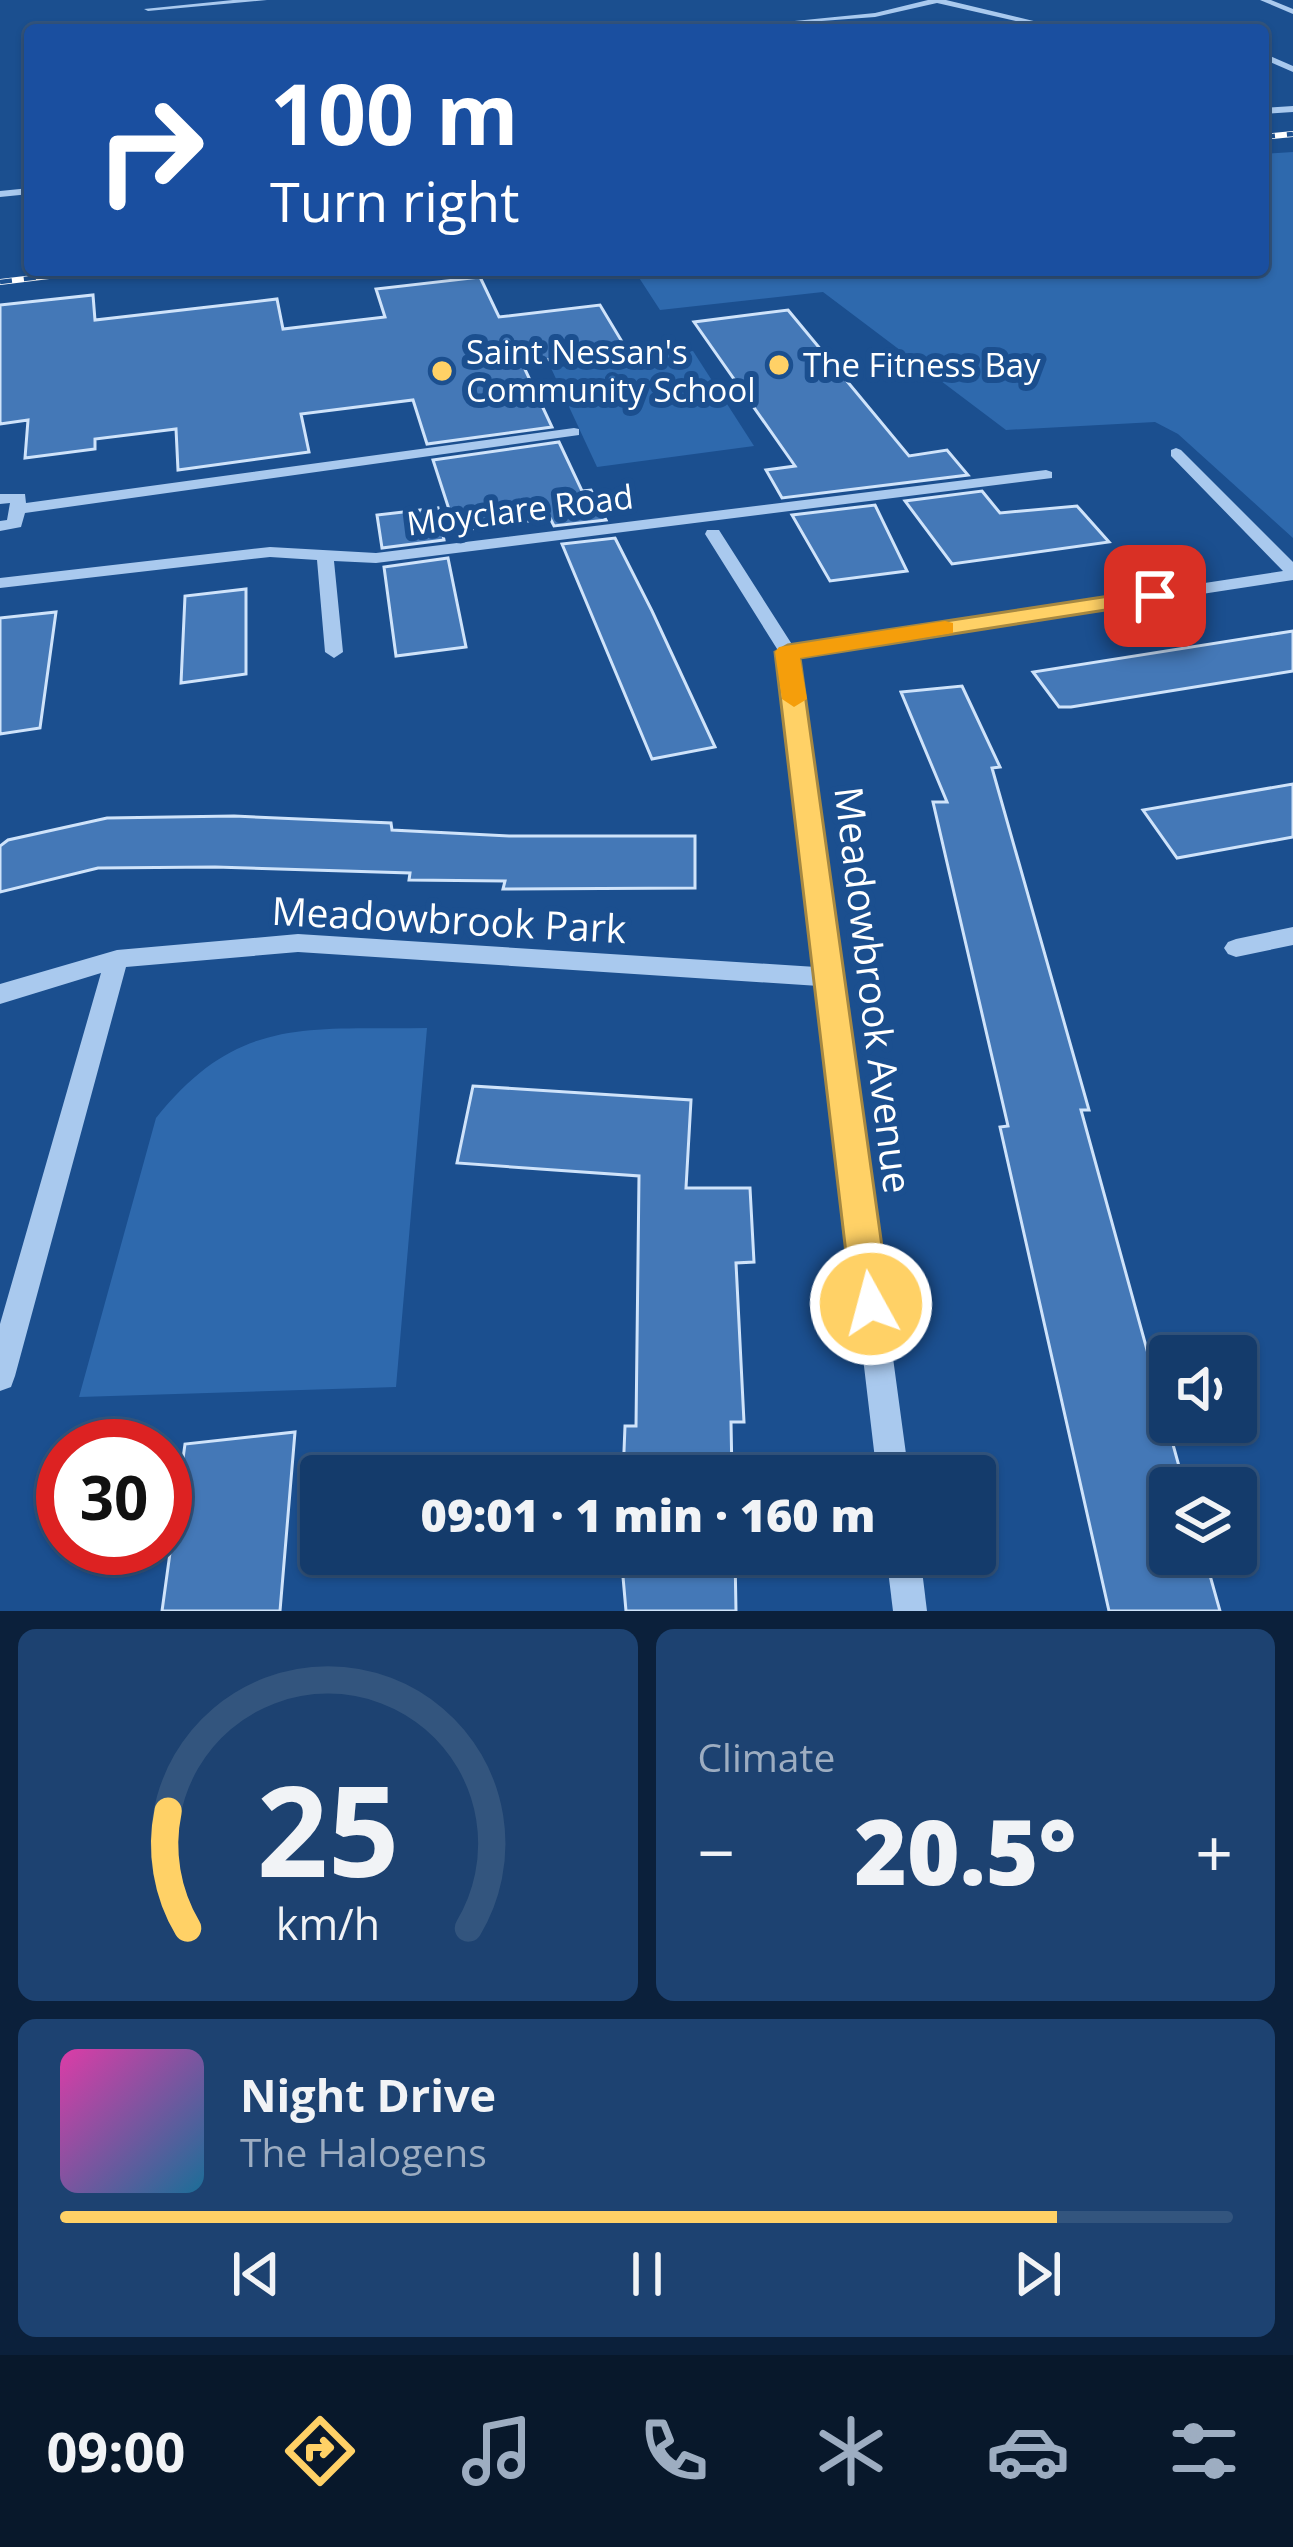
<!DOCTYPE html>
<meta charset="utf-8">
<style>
:root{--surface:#143b6b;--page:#1d4271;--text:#f1f3f6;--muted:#9dadc1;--line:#33557e;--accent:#ffd166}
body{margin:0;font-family:"Open Sans",sans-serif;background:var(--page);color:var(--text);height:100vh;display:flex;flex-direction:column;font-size:45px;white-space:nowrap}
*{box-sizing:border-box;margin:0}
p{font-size:39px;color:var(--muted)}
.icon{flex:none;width:66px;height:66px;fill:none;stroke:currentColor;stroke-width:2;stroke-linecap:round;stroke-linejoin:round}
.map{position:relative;height:1611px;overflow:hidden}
.sheet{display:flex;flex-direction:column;gap:18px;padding:18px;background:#0b203b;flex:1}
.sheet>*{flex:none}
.guide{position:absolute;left:24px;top:24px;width:1245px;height:252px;border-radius:12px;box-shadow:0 3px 9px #0004,0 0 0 3px var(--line);background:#1a4fa0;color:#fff;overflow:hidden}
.buttons{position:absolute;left:1149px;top:1335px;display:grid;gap:24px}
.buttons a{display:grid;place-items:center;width:108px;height:108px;border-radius:12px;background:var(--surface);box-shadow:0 3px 9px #0004,0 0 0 3px var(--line);font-size:60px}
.speed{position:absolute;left:36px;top:1419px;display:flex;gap:24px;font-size:60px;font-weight:700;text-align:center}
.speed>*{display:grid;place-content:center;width:156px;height:156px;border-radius:50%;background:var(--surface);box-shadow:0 3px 9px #0004,0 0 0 3px var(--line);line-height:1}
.speed .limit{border:18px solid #d22;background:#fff;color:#111}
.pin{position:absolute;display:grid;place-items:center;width:102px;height:102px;color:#fff;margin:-51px;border-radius:24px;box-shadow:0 6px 18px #0006}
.me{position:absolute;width:132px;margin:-66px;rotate:353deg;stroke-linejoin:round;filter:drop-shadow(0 0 9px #0008)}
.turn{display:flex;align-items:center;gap:42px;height:252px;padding:0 48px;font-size:54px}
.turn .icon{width:156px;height:156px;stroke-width:2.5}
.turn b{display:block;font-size:84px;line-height:102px}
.big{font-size:90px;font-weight:800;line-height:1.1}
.sheet .widget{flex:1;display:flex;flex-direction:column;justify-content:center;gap:18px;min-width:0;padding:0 42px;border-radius:18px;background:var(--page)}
.sheet .dial{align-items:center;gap:0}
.dial svg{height:312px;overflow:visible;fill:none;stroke:var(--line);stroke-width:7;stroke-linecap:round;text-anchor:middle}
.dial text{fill:var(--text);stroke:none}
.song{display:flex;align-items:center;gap:36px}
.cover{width:144px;height:144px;border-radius:18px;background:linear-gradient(135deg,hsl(320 70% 55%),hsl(200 70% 35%))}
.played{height:12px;border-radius:6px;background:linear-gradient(90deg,var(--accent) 85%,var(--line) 85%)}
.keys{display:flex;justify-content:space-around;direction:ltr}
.heat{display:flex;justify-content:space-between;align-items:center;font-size:66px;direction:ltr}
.sheet .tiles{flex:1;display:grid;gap:18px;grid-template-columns:1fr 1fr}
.widget:last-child{grid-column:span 2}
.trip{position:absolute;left:300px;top:1455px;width:696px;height:120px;border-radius:12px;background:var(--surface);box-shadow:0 3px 9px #0004,0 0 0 3px var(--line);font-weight:800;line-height:120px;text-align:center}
.dock{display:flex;height:192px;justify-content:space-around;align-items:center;background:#08182b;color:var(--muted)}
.dock .icon{width:84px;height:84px}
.dock .selected{color:var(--accent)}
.dock b{font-size:54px;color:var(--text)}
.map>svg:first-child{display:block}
.green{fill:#2e69ad}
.building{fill:#4478b7;stroke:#cfe3fa;stroke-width:3}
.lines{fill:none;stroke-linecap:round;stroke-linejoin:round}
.minor{fill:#a9c9ee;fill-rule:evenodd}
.rail-casing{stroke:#fff;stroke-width:6}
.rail{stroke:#1b4f8f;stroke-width:4.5;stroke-dasharray:12;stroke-linecap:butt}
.route{fill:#ffd166;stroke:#a68842;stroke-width:3}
.slow{fill:#f59e0b}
.poi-dot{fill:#ffd166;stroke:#1b4f8f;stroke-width:4.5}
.labels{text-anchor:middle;stroke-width:12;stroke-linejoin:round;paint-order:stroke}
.far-poi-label{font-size:33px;fill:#fff;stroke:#1b4f8f;text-anchor:start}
.far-street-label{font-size:33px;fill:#fff;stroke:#1b4f8f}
.street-label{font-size:39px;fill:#fff;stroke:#1b4f8f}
</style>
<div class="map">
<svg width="1293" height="1611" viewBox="0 0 1293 1611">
<rect width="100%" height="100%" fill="#1b4f8f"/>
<!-- green -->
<g class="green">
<polygon points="1293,152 1293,538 1178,434 1155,422 1006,430 823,292 660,310 634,270 1263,270 1263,154"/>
<polygon points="693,351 754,446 597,467 551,368"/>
<path d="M427,1028L396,1387L79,1397L156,1118C238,1015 308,1030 427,1028Z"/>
</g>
<!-- building -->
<g class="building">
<polygon points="480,277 499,317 600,305 627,350 522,363 552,427 427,444 413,400 301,414 309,452 178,470 176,429 95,439 95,449 25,458 28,420 0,424 0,305 93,295 95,320 277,299 283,329 385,317 376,289"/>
<polygon points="788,310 909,456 947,450 968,475 782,498 766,470 795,466 694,322"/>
<polygon points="559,442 582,491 591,490 606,520 554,526 550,518 456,531 433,460"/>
<polygon points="982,491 1000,513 1077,506 1109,542 952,564 905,501"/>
<polygon points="875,505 907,571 830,581 792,515"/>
<polygon points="438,508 444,540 382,548 377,515"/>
<polygon points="615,538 652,611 715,747 652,759 562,544"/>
<polygon points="448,558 466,647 396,656 384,567"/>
<polygon points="246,589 246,674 181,683 185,596"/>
<polygon points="56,612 40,728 0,734 0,618"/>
<polygon points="1293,631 1293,671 1071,707 1059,707 1033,672"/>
<polygon points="962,686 1000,767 992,768 1089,1110 1081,1110 1185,1488 1170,1488 1170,1554 1204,1554 1220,1611 1109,1611 1000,1127 1008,1126 933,802 947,802 901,692"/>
<polygon points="1293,784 1293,837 1177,858 1143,810"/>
<polygon points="234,816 391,823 392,830 509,836 695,836 695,888 503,889 505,881 409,880 410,873 215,867 98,868 0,892 0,846 8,840 107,818"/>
<polygon points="473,1086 691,1100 686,1188 750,1188 754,1262 736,1263 744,1422 731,1422 732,1476 623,1476 625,1426 636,1426 639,1176 457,1163"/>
<polygon points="295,1432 280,1611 162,1611 185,1444"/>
<polygon points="621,1554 735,1554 736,1611 626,1611"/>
</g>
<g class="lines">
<!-- minor -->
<g class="minor">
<polygon points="233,0 267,0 148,11 144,9"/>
<polygon points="928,0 946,0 1071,30 1056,30 937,3 875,17 704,30 875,13"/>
<polygon points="1260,0 1271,0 1293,9 1293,14"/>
<polygon points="1263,53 1293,66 1293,72 1263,59"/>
<polygon points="1293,106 1293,112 1263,114 1263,108"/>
<polygon points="30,188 30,194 0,197 0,191"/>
<polygon points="574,428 579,429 579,435 25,513 21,527 0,531 0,521 7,520 10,503 0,504 0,494 25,494 26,503"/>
<polygon points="1176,448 1181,450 1293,562 1293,580 798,656 909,1476 877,1476 819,986 298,952 126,967 15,1376 11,1387 0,1391 0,1324 101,973 0,1004 0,984 117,950 298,934 816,967 779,652 705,534 707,530 719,530 793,646 1283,571 1171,456 1171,450"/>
<polygon points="1046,470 1052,472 1052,478 376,563 334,561 343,652 334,658 325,652 317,560 270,557 0,588 0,578 270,547 376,553"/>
<polygon points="1293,927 1293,945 1236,957 1228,954 1224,948 1228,942 1236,939"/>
<polygon points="886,1554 920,1554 927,1611 893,1611"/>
</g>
<!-- rail casing -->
<g class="rail-casing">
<g id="rail">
<polyline points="1263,137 1293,134"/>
<polyline points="0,282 98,270"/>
</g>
</g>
<!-- rail -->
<use href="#rail" class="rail"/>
</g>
<!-- route -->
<polygon class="route" points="1155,589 1163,591 1163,601 800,658 890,1304 884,1317 871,1322 857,1317 852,1304 775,652 788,645"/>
<!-- slow -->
<polygon class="slow" points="945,621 953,623 953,633 800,658 807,699 794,707 782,699 775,652 779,647"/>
<!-- markers -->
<g class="poi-dot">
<circle cx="779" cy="365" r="12"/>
<circle cx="442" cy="371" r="12"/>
</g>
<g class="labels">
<!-- far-poi labels -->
<g class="far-poi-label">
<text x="466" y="364">Saint Nessan's<tspan x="466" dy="38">Community School</tspan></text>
<text x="803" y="377">The Fitness Bay</text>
</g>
<!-- far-street labels -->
<g class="far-street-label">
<text transform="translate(520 510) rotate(-7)" y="12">Moyclare Road</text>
</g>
<!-- street labels -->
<g class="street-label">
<text transform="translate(449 920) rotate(3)" y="14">Meadowbrook Park</text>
<text transform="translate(873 990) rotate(83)" y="14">Meadowbrook Avenue</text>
</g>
</g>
</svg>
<div class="buttons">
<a><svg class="icon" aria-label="sound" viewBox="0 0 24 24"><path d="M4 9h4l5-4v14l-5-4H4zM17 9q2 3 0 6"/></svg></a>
<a><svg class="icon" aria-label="layers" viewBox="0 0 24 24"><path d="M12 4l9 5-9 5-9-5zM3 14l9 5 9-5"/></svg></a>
</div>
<div class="speed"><div class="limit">30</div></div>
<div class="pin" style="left:1155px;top:596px;background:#d93025"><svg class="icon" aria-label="arrive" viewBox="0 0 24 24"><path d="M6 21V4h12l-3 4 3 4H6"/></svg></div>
<svg class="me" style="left:871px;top:1304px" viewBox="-20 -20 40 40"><circle r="17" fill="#ffd166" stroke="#fff" stroke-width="3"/><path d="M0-11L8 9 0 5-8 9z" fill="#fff"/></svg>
<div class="trip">09:01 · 1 min · 160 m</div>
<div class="guide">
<div class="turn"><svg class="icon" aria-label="right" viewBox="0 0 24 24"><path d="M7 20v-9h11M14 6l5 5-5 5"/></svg><div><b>100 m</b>Turn right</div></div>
</div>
</div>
<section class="sheet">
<div class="tiles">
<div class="widget dial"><svg viewBox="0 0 100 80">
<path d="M14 69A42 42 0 1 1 86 69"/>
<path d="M14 69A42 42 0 0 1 9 39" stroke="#ffd166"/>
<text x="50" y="56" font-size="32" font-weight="700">25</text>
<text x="50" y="72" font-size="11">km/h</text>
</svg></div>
<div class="widget"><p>Climate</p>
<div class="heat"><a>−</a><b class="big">20.5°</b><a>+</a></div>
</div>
<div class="widget">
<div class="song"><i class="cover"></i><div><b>Night Drive</b><p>The Halogens</p></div></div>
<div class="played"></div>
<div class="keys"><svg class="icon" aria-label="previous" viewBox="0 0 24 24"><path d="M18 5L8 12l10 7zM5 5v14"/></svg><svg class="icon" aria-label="pause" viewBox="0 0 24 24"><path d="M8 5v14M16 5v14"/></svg><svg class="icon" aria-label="next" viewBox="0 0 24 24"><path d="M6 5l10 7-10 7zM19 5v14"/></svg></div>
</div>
</div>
</section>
<nav class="dock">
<b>09:00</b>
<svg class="icon selected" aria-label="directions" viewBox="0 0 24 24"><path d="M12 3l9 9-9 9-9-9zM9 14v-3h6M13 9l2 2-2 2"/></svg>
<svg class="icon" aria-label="music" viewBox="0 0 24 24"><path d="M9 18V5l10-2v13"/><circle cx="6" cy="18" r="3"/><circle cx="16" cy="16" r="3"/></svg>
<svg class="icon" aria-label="phone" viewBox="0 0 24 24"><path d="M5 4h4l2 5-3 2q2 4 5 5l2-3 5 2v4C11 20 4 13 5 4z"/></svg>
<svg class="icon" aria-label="climate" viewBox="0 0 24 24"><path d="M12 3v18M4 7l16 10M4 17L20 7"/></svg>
<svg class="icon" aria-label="car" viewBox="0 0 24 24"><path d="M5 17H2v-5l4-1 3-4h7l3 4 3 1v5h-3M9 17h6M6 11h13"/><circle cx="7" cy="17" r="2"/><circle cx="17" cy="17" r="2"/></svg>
<svg class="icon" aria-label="filters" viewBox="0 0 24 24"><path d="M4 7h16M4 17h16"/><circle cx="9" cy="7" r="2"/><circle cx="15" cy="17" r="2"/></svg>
</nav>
